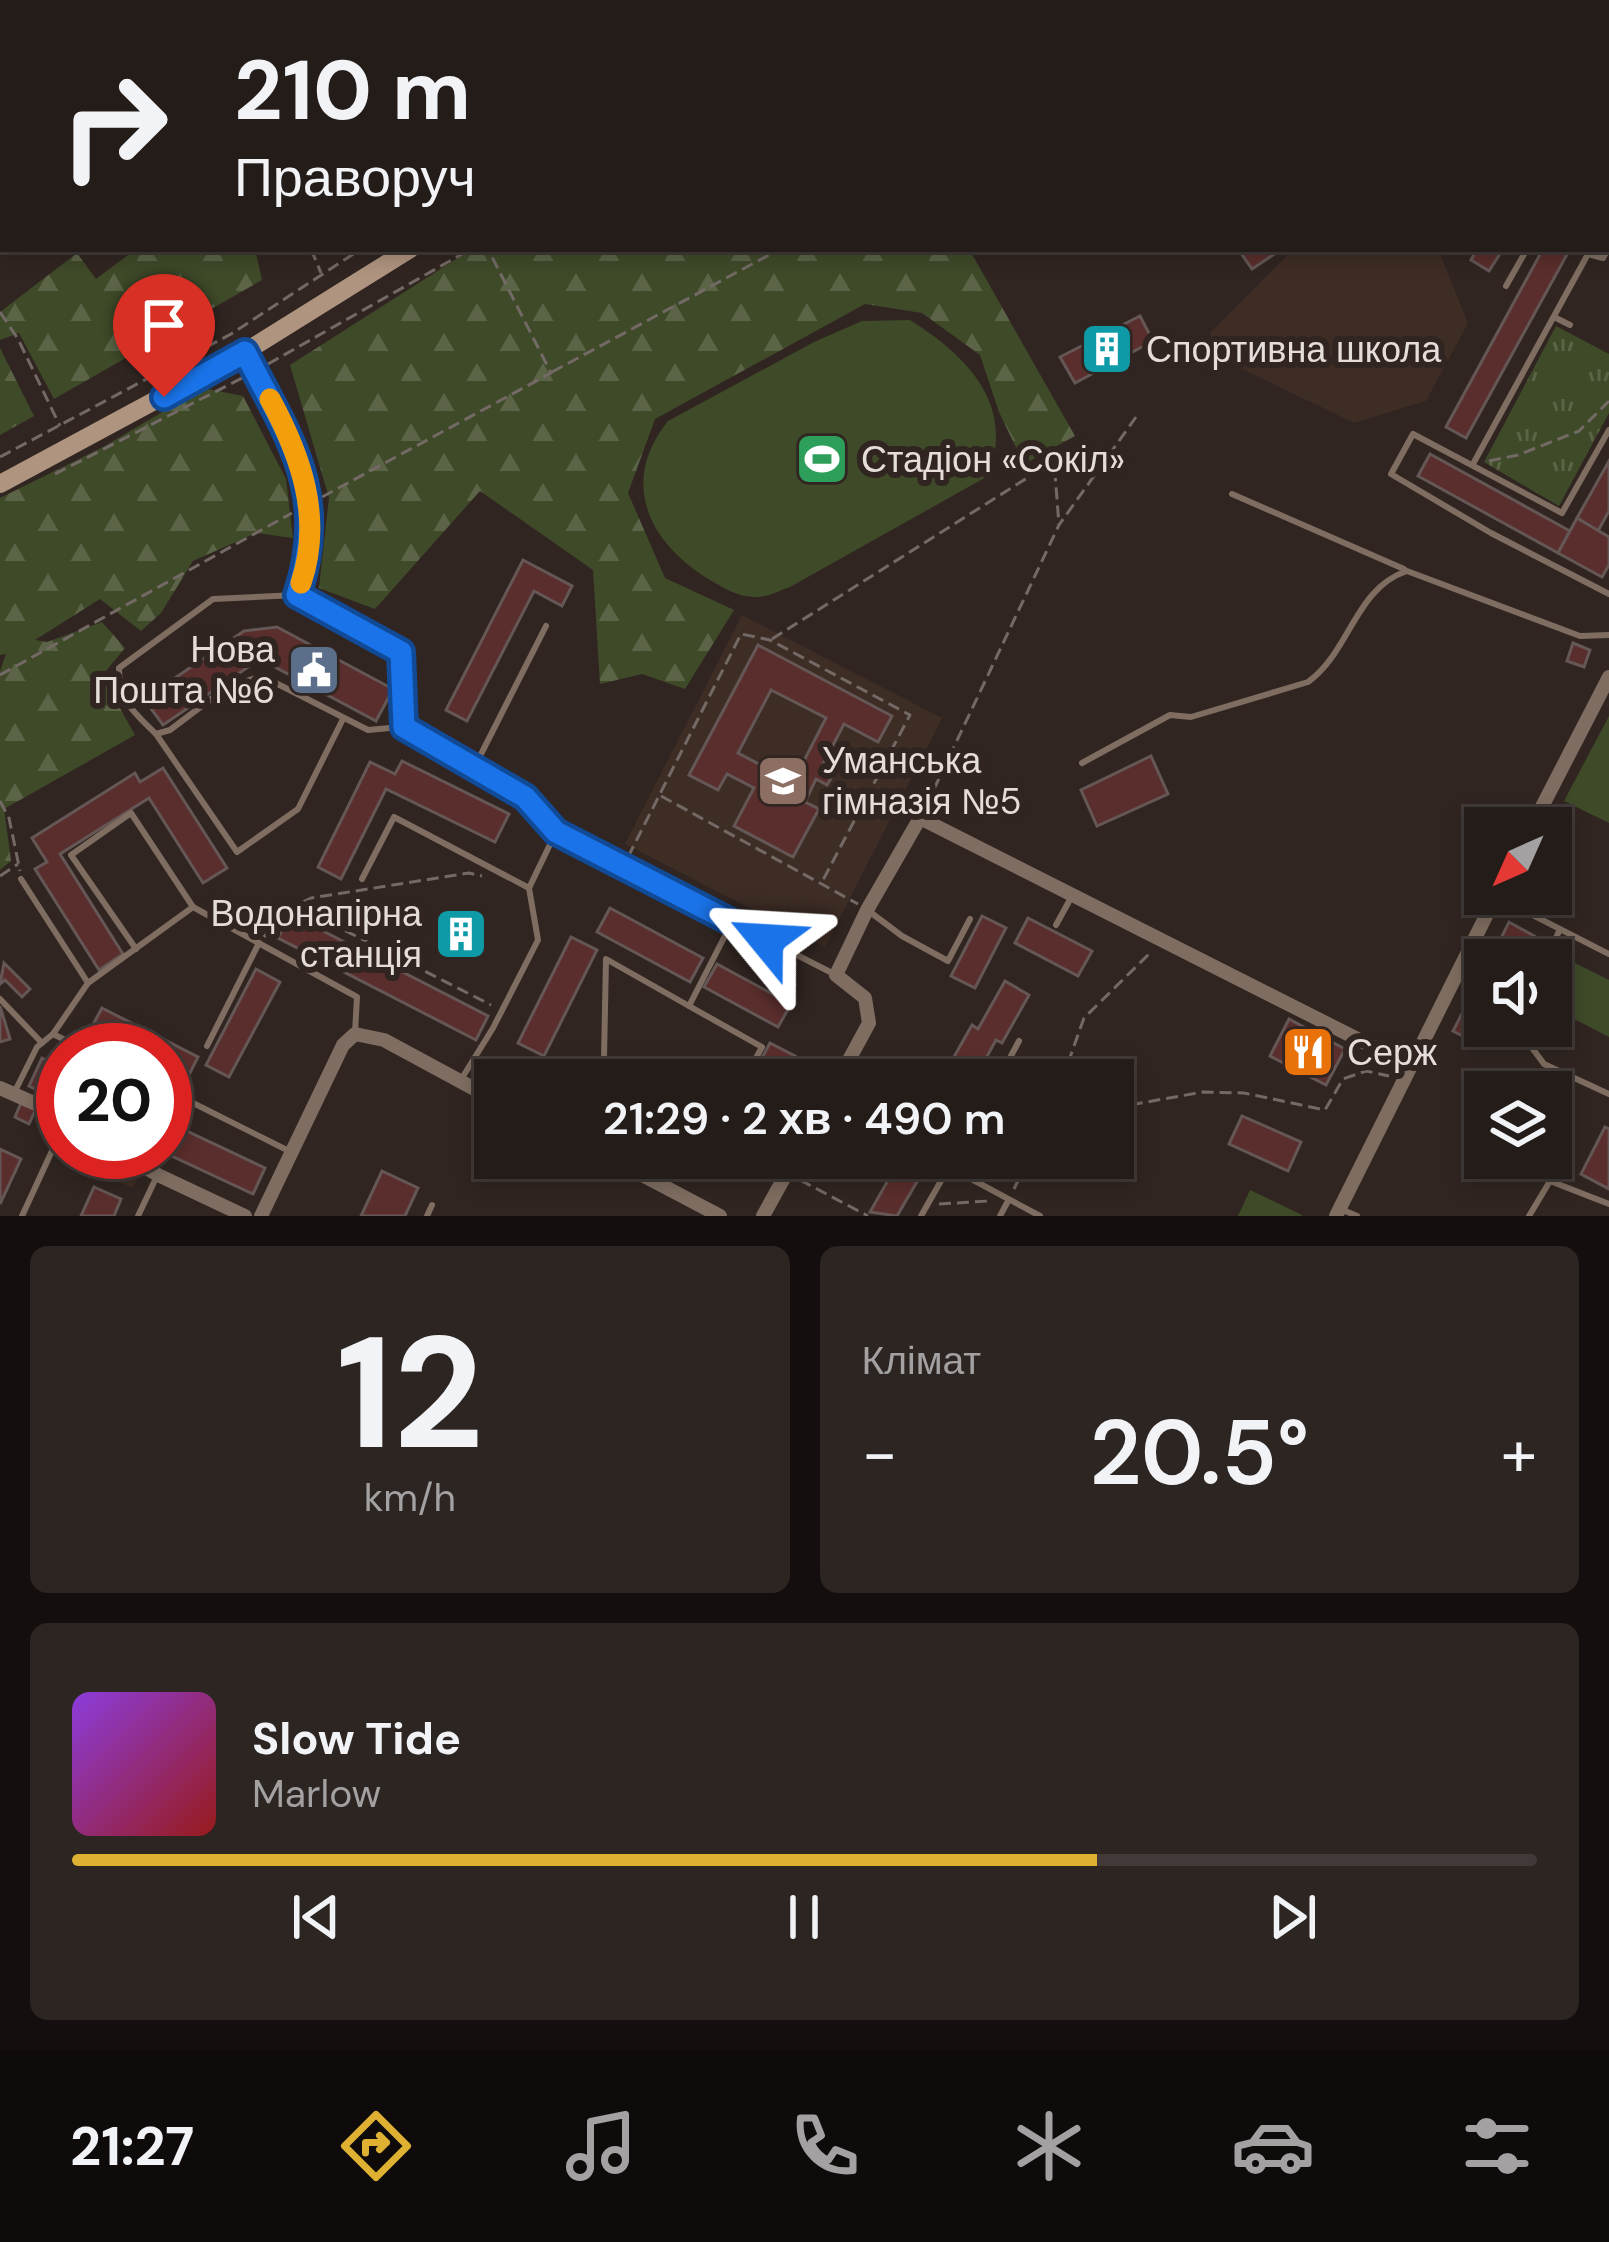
<!DOCTYPE html>
<html lang="uk">
<meta charset="utf-8">
<style>
:root{--surface:#241c19;--page:#2c2522;--text:#f1f3f6;--muted:#a3a1a2;--line:#413a38;--accent:#deb133}
body{margin:0;font-family:"DM Sans",sans-serif;background:var(--page);color:var(--text);height:100vh;display:flex;flex-direction:column;font-size:45px;white-space:nowrap}
*{box-sizing:border-box;margin:0}
p{font-size:39px;color:var(--muted)}
.icon{flex:none;width:66px;height:66px;fill:none;stroke:currentColor;stroke-width:2;stroke-linecap:round;stroke-linejoin:round}
.map{position:relative;height:1216px;overflow:hidden}
.panel{display:flex;flex-direction:column;gap:30px;padding:30px;background:#140f0e;flex:1}
.panel>*{flex:none}
.guide{position:absolute;left:0px;top:0px;width:1611px;height:252px;box-shadow:0 6px 18px #0003,0 0 0 3px var(--line);background:#241c19;color:var(--text);overflow:hidden}
.needle{width:78px;rotate:225deg}
.controls{position:absolute;left:1464px;top:807px;display:grid;gap:24px}
.controls a{display:grid;place-items:center;width:108px;height:108px;border-radius:0px;background:var(--surface);box-shadow:0 6px 18px #0003,0 0 0 3px var(--line);font-size:60px}
.speed{position:absolute;left:36px;top:1023px;display:flex;gap:24px;font-size:60px;font-weight:700;text-align:center}
.speed>*{display:grid;place-content:center;width:156px;height:156px;border-radius:50%;background:var(--surface);box-shadow:0 6px 18px #0003,0 0 0 3px var(--line);line-height:1}
.speed .limit{border:18px solid #d22;background:#fff;color:#111}
.pin{position:absolute;display:grid;place-items:center;width:102px;height:102px;color:#fff;margin:-123px -51px;border-radius:50% 50% 50% 0;rotate:-45deg;box-shadow:0 0 12px #0007}
.pin .icon{rotate:45deg}
.me{position:absolute;width:132px;margin:-66px;rotate:297deg;stroke-linejoin:round;filter:drop-shadow(0 0 9px #0008)}
.turn{display:flex;align-items:center;gap:42px;height:252px;padding:0 36px;font-size:54px}
.turn .icon{width:156px;height:156px;stroke-width:2.5}
.turn b{display:block;font-size:84px;line-height:102px}
.big{font-size:90px;font-weight:600;line-height:1.1}
.panel .widget{flex:1;display:flex;flex-direction:column;justify-content:center;gap:18px;min-width:0;padding:0 42px;border-radius:18px;background:var(--page)}
.panel .dial{align-items:center;gap:0}
.dial b{font-size:156px;line-height:1}
.song{display:flex;align-items:center;gap:36px}
.cover{width:144px;height:144px;border-radius:18px;background:linear-gradient(135deg,hsl(270 70% 55%),hsl(0 70% 35%))}
.played{height:12px;border-radius:6px;background:linear-gradient(90deg,var(--accent) 70%,var(--line) 70%)}
.keys{display:flex;justify-content:space-around;direction:ltr}
.heat{display:flex;justify-content:space-between;align-items:center;font-size:66px;direction:ltr}
.panel .tiles{flex:1;display:grid;gap:30px;grid-template-columns:1fr 1fr}
.widget:last-child{grid-column:span 2}
.trip{position:absolute;left:474px;top:1059px;width:660px;height:120px;border-radius:0px;background:var(--surface);box-shadow:0 6px 18px #0003,0 0 0 3px var(--line);font-weight:600;line-height:120px;text-align:center}
.tabs{display:flex;height:192px;justify-content:space-around;align-items:center;background:#0e0b0a;color:var(--muted)}
.tabs .icon{width:84px;height:84px}
.tabs .selected{color:var(--accent)}
.tabs b{font-size:54px;color:var(--text)}
.map>svg:first-child{display:block}
.built{fill:#3e2d25}
.grass{fill:#3f4a29}
.forest{fill:url(#forest-firs)}
.park{fill:url(#park-tufts)}
.building{fill:#5a2e2c;stroke:#645755;stroke-width:3;fill-rule:evenodd}
.lines{fill:none;stroke-linecap:round;stroke-linejoin:round}
.path{stroke:#736965;stroke-width:3;stroke-dasharray:12 6;stroke-linecap:butt}
.service{stroke:#7e6d60;stroke-width:6}
.minor{stroke:#7e6d60;stroke-width:14}
.secondary{stroke:#af947f;stroke-width:18}
.route-casing{stroke:#114b97;stroke-width:30}
.route{stroke:#1a73e8;stroke-width:21}
.slow{stroke:#f59e0b;stroke-width:21}
.labels{text-anchor:middle;stroke-width:12;stroke-linejoin:round;paint-order:stroke}
.poi-label{font-size:36px;fill:#e5ddda;stroke:#302521;text-anchor:start}
</style>
<div class="map">
<svg width="1609" height="1216" viewBox="0 0 1609 1216">
<defs>
<pattern id="forest-firs" width="22" height="20" patternUnits="userSpaceOnUse" patternTransform="scale(3)"><rect width="22" height="20" fill="#3f4a29"/><path d="M5 1l3.5 6h-7zM16 11l3.5 6h-7z" fill="#5b6447"/></pattern>
<pattern id="park-tufts" width="24" height="20" patternUnits="userSpaceOnUse" patternTransform="scale(3)"><rect width="24" height="20" fill="#3f4a29"/><path d="M3 7l-1-3M5 7V3M7 7l1-3M15 17l-1-3M17 17v-4M19 17l1-3" fill="none" stroke="#5b6447"/></pattern>
</defs>
<rect width="100%" height="100%" fill="#302521"/>
<!-- built -->
<g class="built">
<polygon points="1295,0 1585,0 1590,3 1294,3"/>
<polygon points="1293,249 1438,249 1468,323 1426,401 1354,423 1213,355 1210,333"/>
<polygon points="742,615 942,718 825,947 625,844"/>
<polygon points="96,1153 140,1172 133,1188 89,1169"/>
</g>
<!-- grass -->
<g class="grass">
<path d="M910,320C966,355 1016,404 988,476L790,587C778,591 766,598 754,597C738,597 724,588 710,580C650,544 618,483 668,421L814,342L862,321Z"/>
<polygon points="1609,716 1609,823 1564,801"/>
<polygon points="1573,962 1609,980 1609,1037 1551,1007"/>
<polygon points="1250,1190 1302,1215 1302,1216 1238,1216"/>
</g>
<!-- forest -->
<g class="forest">
<polygon points="0,0 127,0 130,3 3,3 3,67"/>
<polygon points="136,249 255,249 262,280 54,399 19,333 0,340 0,312 77,253 96,279"/>
<polygon points="472,249 969,249 1075,436 1024,464 999,412 980,355 922,313 865,304 655,419 628,493 665,578 734,610 685,689 642,674 600,684 593,570 480,491 375,609 319,588 329,498 290,365"/>
<polygon points="0,348 34,416 0,435"/>
<polygon points="203,388 243,396 286,479 293,538 256,533 193,561 161,613 141,631 100,599 35,640 47,642 102,622 125,648 102,676 135,735 4,809 11,861 0,870 0,671 6,654 0,655 0,498 103,447"/>
</g>
<!-- park -->
<polygon class="park" points="1556,326 1609,354 1609,413 1559,506 1484,462"/>
<!-- building -->
<g class="building">
<polygon points="1238,249 1274,249 1276,253 1252,269"/>
<polygon points="1477,249 1503,249 1489,271 1471,260"/>
<polygon points="1543,249 1570,249 1466,438 1446,427"/>
<polygon points="1140,316 1153,341 1075,383 1060,357"/>
<polygon points="1430,454 1570,531 1558,553 1418,476"/>
<polygon points="1609,461 1609,511 1598,531 1577,518"/>
<polygon points="1577,518 1609,537 1609,565 1602,577 1558,553"/>
<polygon points="523,560 572,586 562,606 534,591 467,721 446,710"/>
<polygon points="277,627 393,689 376,721 271,665 254,663 163,725 144,699 244,631"/>
<polygon points="1573,643 1590,650 1584,667 1567,661"/>
<path d="M758,645L892,716L878,742L844,724L821,768L833,775L827,785L816,779L805,802L819,809L793,857L734,826L754,788L727,774L718,790L689,775ZM771,690L826,718L793,782L738,753Z"/>
<polygon points="1151,756 1168,794 1097,826 1081,790"/>
<polygon points="402,761 509,814 495,842 386,789 341,879 318,867 370,762 395,774"/>
<polygon points="163,768 227,868 203,883 149,798 60,854 123,954 99,970 35,869 47,862 32,838 135,773 140,782"/>
<polygon points="610,908 703,958 690,982 597,932"/>
<polygon points="290,914 488,1016 476,1040 278,938"/>
<polygon points="453,915 481,932 471,953 442,935"/>
<polygon points="982,916 1006,928 975,988 951,976"/>
<polygon points="1028,918 1092,951 1078,976 1015,943"/>
<polygon points="1509,922 1536,937 1524,960 1490,960"/>
<polygon points="571,937 597,950 544,1056 518,1043"/>
<polygon points="4,963 30,989 22,997 5,980 0,984"/>
<polygon points="717,964 791,1004 778,1027 704,987"/>
<polygon points="256,969 280,982 229,1077 206,1065"/>
<polygon points="1485,969 1485,1026 1491,1026 1481,1045 1453,1031"/>
<polygon points="1005,981 1029,995 1002,1043 996,1040 974,1080 941,1080 972,1025 978,1029"/>
<polygon points="0,1006 10,1039 0,1042"/>
<polygon points="102,1008 198,1057 187,1079 165,1068 165,1050 130,1050 90,1030"/>
<polygon points="1289,1019 1345,1049 1326,1085 1270,1056"/>
<polygon points="770,1043 795,1056 782,1080 750,1080"/>
<polygon points="42,1058 63,1068 63,1103 29,1086"/>
<polygon points="21,1103 36,1109 29,1124 15,1117"/>
<polygon points="1242,1116 1301,1142 1288,1171 1229,1144"/>
<polygon points="172,1124 265,1168 253,1194 163,1152"/>
<polygon points="1605,1127 1609,1129 1609,1189 1581,1174"/>
<polygon points="0,1149 21,1159 0,1204"/>
<polygon points="887,1158 916,1158 907,1174 918,1180 897,1216 870,1212 895,1168 885,1162"/>
<polygon points="382,1171 418,1188 405,1216 361,1216"/>
<polygon points="94,1187 121,1199 114,1216 81,1216"/>
</g>
<g class="lines">
<!-- path -->
<g class="path">
<polyline points="547,0 555,3"/>
<polyline points="515,3 517,0"/>
<polyline points="577,3 581,0"/>
<polyline points="597,3 599,0"/>
<polyline points="630,3 632,0"/>
<polyline points="703,3 708,0"/>
<polyline points="884,3 889,0"/>
<polyline points="311,249 321,273"/>
<polyline points="0,312 18,339 60,426"/>
<polyline points="268,364 471,249"/>
<polyline points="552,372 780,249"/>
<polyline points="0,457 231,334 361,249"/>
<polyline points="1489,461 1518,455 1579,431 1609,401"/>
<polyline points="55,474 244,377"/>
<polyline points="322,497 551,373 488,249"/>
<polyline points="772,639 1054,461 1059,525"/>
<polyline points="0,675 292,513"/>
<polyline points="661,796 858,904"/>
<polyline points="0,801 9,818 20,871"/>
<polyline points="926,806 1059,525 1136,417"/>
<polyline points="628,857 741,634 770,640 910,715 822,882"/>
<polyline points="0,876 18,864"/>
<polyline points="297,906 491,1005"/>
<polyline points="264,937 283,912 311,898 469,873 482,876"/>
<polyline points="1062,1080 1084,1018 1150,953"/>
<polyline points="1113,1108 1203,1092 1244,1093 1325,1110 1343,1079 1366,1071 1389,1076"/>
<polyline points="763,1158 776,1167"/>
<polyline points="800,1180 868,1216"/>
<polyline points="1014,1189 1029,1158"/>
<polyline points="939,1204 989,1201"/>
</g>
<!-- service -->
<g class="service">
<polyline points="386,0 388,3"/>
<polyline points="862,0 863,3"/>
<polyline points="977,0 977,3"/>
<polyline points="399,3 404,0"/>
<polyline points="733,3 738,0"/>
<polyline points="1608,106 1609,104"/>
<polyline points="1506,286 1527,249"/>
<polyline points="1554,317 1570,325"/>
<polyline points="1609,430 1562,513 1413,434 1391,474 1491,533 1609,594"/>
<polyline points="1473,464 1588,254 1603,258 1609,247"/>
<polyline points="1232,494 1404,569"/>
<path d="M297,595L213,599L119,668C119,702 133,711 156,734L170,730L227,687L262,676L368,730L401,727"/>
<polyline points="156,734 237,852 298,809 343,719"/>
<path d="M1082,763L1170,715L1191,717L1308,682C1350,652 1355,588 1407,571L1580,636L1609,635"/>
<polyline points="475,766 546,626"/>
<polyline points="21,879 88,983"/>
<polyline points="362,879 394,817 529,888"/>
<polyline points="1499,898 1609,954"/>
<polyline points="870,912 902,936 948,961 970,919"/>
<polyline points="731,924 689,1006 762,1047 744,1080"/>
<polyline points="1056,925 1072,896"/>
<polyline points="136,949 71,855 131,813 193,907 357,997 355,1033"/>
<polyline points="1546,960 1560,929"/>
<polyline points="0,999 42,1043"/>
<polyline points="1516,1026 1544,1064 1609,1094"/>
<polyline points="53,1034 85,1050"/>
<polyline points="207,1046 259,943"/>
<polyline points="604,1058 606,959 689,1006"/>
<polyline points="462,1078 493,1028 538,940 529,888 556,832 836,975"/>
<polyline points="594,1080 604,1058 648,1080"/>
<polyline points="998,1080 1019,1041"/>
<polyline points="165,1089 289,1151"/>
<polyline points="15,1091 37,1047 53,1034 88,983 193,907"/>
<polyline points="949,1167 1040,1216"/>
<polyline points="1343,1210 1357,1216"/>
<polyline points="22,1216 63,1127"/>
<polyline points="138,1216 157,1176"/>
<polyline points="427,1216 432,1205"/>
<polyline points="921,1216 954,1158"/>
<polyline points="1000,1216 1008,1201"/>
<polyline points="1529,1216 1550,1181 1609,1204"/>
</g>
<!-- minor -->
<g class="minor">
<polyline points="1131,0 1133,3"/>
<path d="M245,352C289,440 331,492 297,595L401,652L404,727L525,797L556,832"/>
<polyline points="1531,828 1609,677"/>
<polyline points="838,1080 869,1023 865,998 836,975 867,910 920,818 1409,1065"/>
<polyline points="0,1088 63,1116"/>
<polyline points="120,1152 158,1175 245,1216"/>
<polyline points="610,1158 720,1216"/>
<polyline points="261,1216 343,1045 355,1034 384,1040 495,1100"/>
<polyline points="763,1216 795,1158"/>
<polyline points="1336,1216 1497,894"/>
</g>
<!-- secondary -->
<g class="secondary">
<polyline points="820,3 825,0"/>
<polyline points="0,484 245,352 410,249"/>
</g>
</g>
<g class="lines">
<!-- route casing -->
<g class="route-casing">
<path id="route" d="M164,397L245,352C289,439 331,493 297,595L401,652L404,727L525,797L556,832L766,940"/>
</g>
<!-- route -->
<use href="#route" class="route"/>
<!-- slow -->
<path class="slow" d="M270,399C301,456 323,518 301,583"/>
</g>
<!-- icons -->
<defs>
<g id="building-square" transform="scale(2.7)"><rect x="-9" y="-9" width="18" height="18" rx="4" fill="#0f9aa8" stroke="#302521"/><path d="M-4-6H4V6H1V3H-1V6H-4ZM-2.5-4.3h1.7v1.8h-1.7ZM.8-4.3h1.7v1.8H.8ZM-2.5-1h1.7V.8h-1.7ZM.8-1h1.7V.8H.8Z" fill="#fff"/></g>
<g id="stadium-square" transform="scale(2.7)"><rect x="-9" y="-9" width="18" height="18" rx="4" fill="#2e9e5b" stroke="#302521"/><path d="M0-5a6.5 5 0 1 0 0 10a6.5 5 0 1 0 0-10ZM-3.5-1.8h7v3.6h-7Z" fill="#fff"/></g>
<g id="civic-square" transform="scale(2.7)"><rect x="-9" y="-9" width="18" height="18" rx="4" fill="#5c6f8a" stroke="#302521"/><path d="M-.6-6.5H3V-4.5H.6V-3L4-1V1h2V6H-6V1h2V-1L-.6-3ZM-1.2 2.5V6h2.4V2.5Z" fill="#fff"/></g>
<g id="school-square" transform="scale(2.7)"><rect x="-9" y="-9" width="18" height="18" rx="4" fill="#8d6e63" stroke="#302521"/><path d="M0-5L7-2L0 1L-7-2ZM-4 1L0 2.5L4 1V4Q0 6-4 4Z" fill="#fff"/></g>
<g id="restaurant-square" transform="scale(2.7)"><rect x="-9" y="-9" width="18" height="18" rx="4" fill="#e8710a" stroke="#302521"/><path d="M-5-6h1v4h1v-4h1v4h1v-4h1v5L-1.5 .5V6h-2V.5L-5-1ZM5-6V6H3V1.5H1.5Q1.5-4 5-6Z" fill="#fff"/></g>
</defs>
<g fill-rule="evenodd">
<use href="#building-square" x="1107" y="349"/>
<use href="#stadium-square" x="822" y="459"/>
<use href="#civic-square" x="314" y="670"/>
<use href="#school-square" x="783" y="781"/>
<use href="#building-square" x="461" y="934"/>
<use href="#restaurant-square" x="1308" y="1052"/>
</g>
<g class="labels">
<!-- poi labels -->
<g class="poi-label">
<text x="1146" y="362">Спортивна школа</text>
<text x="861" y="472">Стадіон «Сокіл»</text>
<text x="275" y="662" text-anchor="end">Нова<tspan x="275" dy="41">Пошта №6</tspan></text>
<text x="822" y="773">Уманська<tspan x="822" dy="41">гімназія №5</tspan></text>
<text x="422" y="926" text-anchor="end">Водонапірна<tspan x="422" dy="41">станція</tspan></text>
<text x="1347" y="1065">Серж</text>
</g>
</g>
</svg>
<div class="controls">
<a><svg class="needle" viewBox="-14 -14 28 28"><path d="M0-13l5 13h-10z" fill="#e53935"/><path d="M0 13l5-13h-10z" fill="#a3a1a2"/></svg></a>
<a><svg class="icon" aria-label="sound" viewBox="0 0 24 24"><path d="M4 9h4l5-4v14l-5-4H4zM17 9q2 3 0 6"/></svg></a>
<a><svg class="icon" aria-label="layers" viewBox="0 0 24 24"><path d="M12 4l9 5-9 5-9-5zM3 14l9 5 9-5"/></svg></a>
</div>
<div class="speed"><div class="limit">20</div></div>
<div class="pin" style="left:164px;top:397px;background:#d93025"><svg class="icon" aria-label="arrive" viewBox="0 0 24 24"><path d="M6 21V4h12l-3 4 3 4H6"/></svg></div>
<svg class="me" style="left:766px;top:940px" viewBox="-20 -20 40 40"><path d="M0-17L14 15 0 8-14 15z" fill="#1a73e8" stroke="#fff" stroke-width="4"/></svg>
<div class="trip">21:29 · 2 хв · 490 m</div>
<div class="guide">
<div class="turn"><svg class="icon" aria-label="right" viewBox="0 0 24 24"><path d="M7 20v-9h11M14 6l5 5-5 5"/></svg><div><b>210 m</b>Праворуч</div></div>
</div>
</div>
<section class="panel">
<div class="tiles">
<div class="widget dial"><b>12</b><p>km/h</p></div>
<div class="widget"><p>Клімат</p>
<div class="heat"><a>−</a><b class="big">20.5°</b><a>+</a></div>
</div>
<div class="widget">
<div class="song"><i class="cover"></i><div><b>Slow Tide</b><p>Marlow</p></div></div>
<div class="played"></div>
<div class="keys"><svg class="icon" aria-label="previous" viewBox="0 0 24 24"><path d="M18 5L8 12l10 7zM5 5v14"/></svg><svg class="icon" aria-label="pause" viewBox="0 0 24 24"><path d="M8 5v14M16 5v14"/></svg><svg class="icon" aria-label="next" viewBox="0 0 24 24"><path d="M6 5l10 7-10 7zM19 5v14"/></svg></div>
</div>
</div>
</section>
<nav class="tabs">
<b>21:27</b>
<svg class="icon selected" aria-label="directions" viewBox="0 0 24 24"><path d="M12 3l9 9-9 9-9-9zM9 14v-3h6M13 9l2 2-2 2"/></svg>
<svg class="icon" aria-label="music" viewBox="0 0 24 24"><path d="M9 18V5l10-2v13"/><circle cx="6" cy="18" r="3"/><circle cx="16" cy="16" r="3"/></svg>
<svg class="icon" aria-label="phone" viewBox="0 0 24 24"><path d="M5 4h4l2 5-3 2q2 4 5 5l2-3 5 2v4C11 20 4 13 5 4z"/></svg>
<svg class="icon" aria-label="climate" viewBox="0 0 24 24"><path d="M12 3v18M4 7l16 10M4 17L20 7"/></svg>
<svg class="icon" aria-label="car" viewBox="0 0 24 24"><path d="M5 17H2v-5l4-1 3-4h7l3 4 3 1v5h-3M9 17h6M6 11h13"/><circle cx="7" cy="17" r="2"/><circle cx="17" cy="17" r="2"/></svg>
<svg class="icon" aria-label="filters" viewBox="0 0 24 24"><path d="M4 7h16M4 17h16"/><circle cx="9" cy="7" r="2"/><circle cx="15" cy="17" r="2"/></svg>
</nav>
